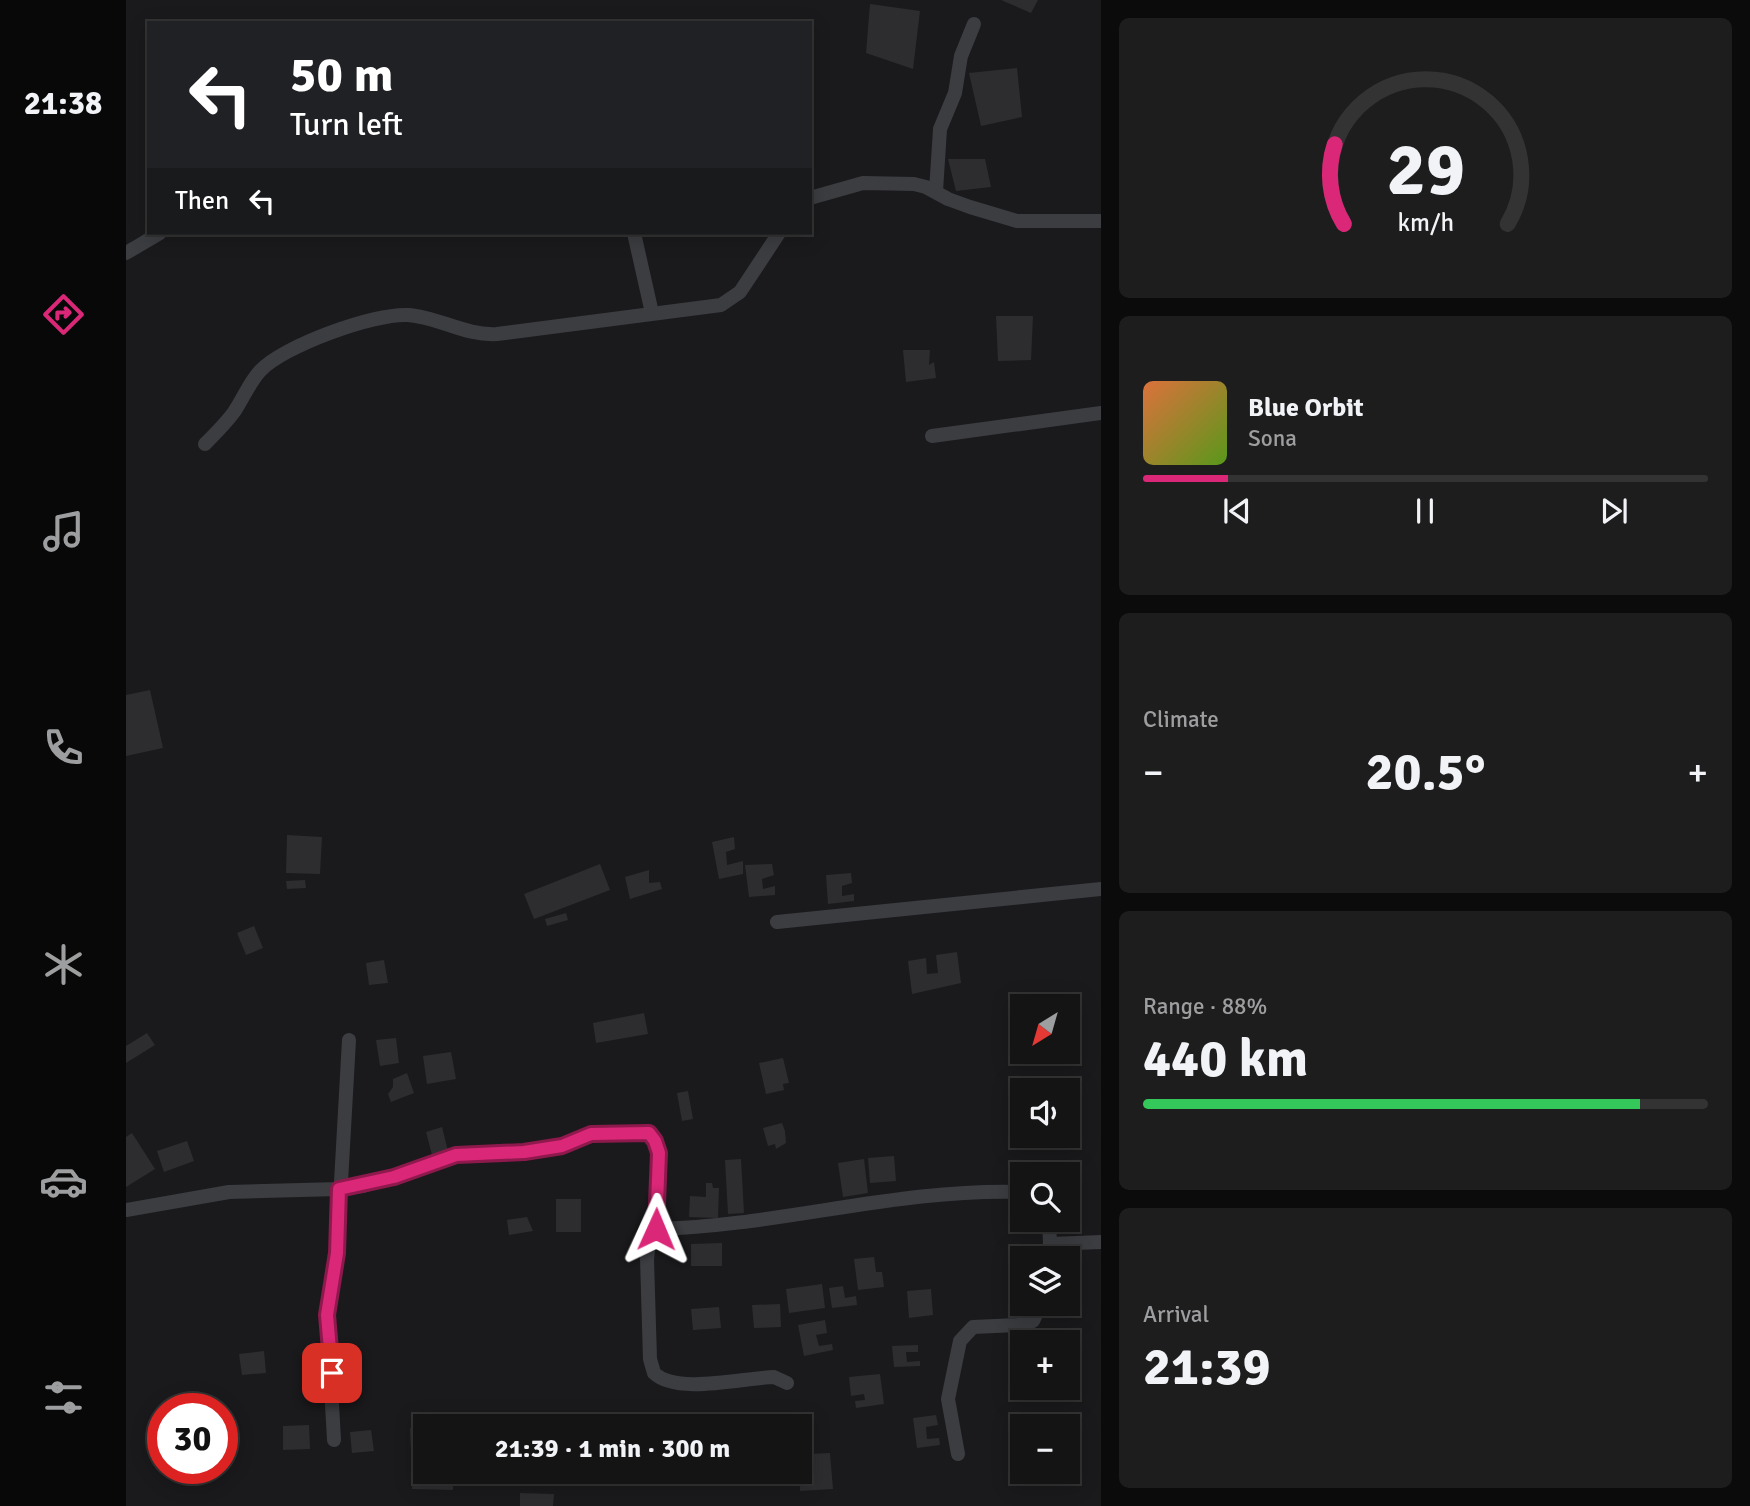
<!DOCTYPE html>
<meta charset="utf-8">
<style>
:root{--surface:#141415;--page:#1d1d1e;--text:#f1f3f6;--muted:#9d9ea0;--line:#333334;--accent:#db2777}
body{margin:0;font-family:Signika,sans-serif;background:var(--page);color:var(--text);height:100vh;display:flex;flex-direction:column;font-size:26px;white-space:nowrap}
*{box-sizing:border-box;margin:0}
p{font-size:23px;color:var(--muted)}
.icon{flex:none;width:38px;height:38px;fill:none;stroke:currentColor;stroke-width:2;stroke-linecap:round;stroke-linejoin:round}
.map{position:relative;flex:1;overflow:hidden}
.sheet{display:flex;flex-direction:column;gap:18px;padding:18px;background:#0b0b0c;width:649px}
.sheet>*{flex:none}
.guide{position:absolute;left:21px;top:21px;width:665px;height:214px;border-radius:0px;box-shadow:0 4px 18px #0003,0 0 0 2px var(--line);background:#202124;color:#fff;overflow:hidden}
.needle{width:46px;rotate:217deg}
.buttons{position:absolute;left:884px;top:994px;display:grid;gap:14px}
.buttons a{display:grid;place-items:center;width:70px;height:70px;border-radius:0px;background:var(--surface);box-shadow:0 4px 18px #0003,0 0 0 2px var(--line);font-size:35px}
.speed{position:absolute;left:21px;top:1393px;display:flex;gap:14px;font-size:35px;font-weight:700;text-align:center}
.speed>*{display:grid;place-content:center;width:91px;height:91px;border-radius:50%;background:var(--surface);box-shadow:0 4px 18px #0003,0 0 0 2px var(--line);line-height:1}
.speed .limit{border:10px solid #d22;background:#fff;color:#111}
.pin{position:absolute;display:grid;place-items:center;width:60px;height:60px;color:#fff;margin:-30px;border-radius:14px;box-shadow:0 4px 10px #0006}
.me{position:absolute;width:77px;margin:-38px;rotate:1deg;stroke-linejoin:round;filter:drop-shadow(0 0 5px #0008)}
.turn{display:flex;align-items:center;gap:24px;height:147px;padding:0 28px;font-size:32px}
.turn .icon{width:91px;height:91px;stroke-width:2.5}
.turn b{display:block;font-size:49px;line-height:60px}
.then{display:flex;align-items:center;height:66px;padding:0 28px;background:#0003;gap:14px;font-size:26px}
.big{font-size:52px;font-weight:800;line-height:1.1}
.sheet .widget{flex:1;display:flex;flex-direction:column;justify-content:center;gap:10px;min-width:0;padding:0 24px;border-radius:10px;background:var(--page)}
.sheet .dial{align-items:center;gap:0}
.dial svg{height:182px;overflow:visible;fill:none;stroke:var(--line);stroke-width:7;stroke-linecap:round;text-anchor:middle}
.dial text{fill:var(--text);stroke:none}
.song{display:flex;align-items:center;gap:21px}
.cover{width:84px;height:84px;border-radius:10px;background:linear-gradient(135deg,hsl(20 70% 55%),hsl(90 70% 35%))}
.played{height:7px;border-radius:4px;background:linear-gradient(90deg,var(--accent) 15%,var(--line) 15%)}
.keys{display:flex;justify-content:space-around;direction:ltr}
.heat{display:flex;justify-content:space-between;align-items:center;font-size:38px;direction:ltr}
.charge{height:10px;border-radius:5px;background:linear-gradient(90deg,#34c759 88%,var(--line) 0)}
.trip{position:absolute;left:287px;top:1414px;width:399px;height:70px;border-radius:0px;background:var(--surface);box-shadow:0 4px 18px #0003,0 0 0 2px var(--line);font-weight:800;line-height:70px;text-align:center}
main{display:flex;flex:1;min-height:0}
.dock{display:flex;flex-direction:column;width:126px;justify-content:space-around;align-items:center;background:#080808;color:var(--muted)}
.dock .icon{width:49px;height:49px}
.dock .active{color:var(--accent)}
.dock b{font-size:32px;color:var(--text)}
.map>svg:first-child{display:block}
.building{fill:#2d2d30}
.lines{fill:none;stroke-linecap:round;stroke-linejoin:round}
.minor{stroke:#3b3d41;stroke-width:14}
.route-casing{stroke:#8e194d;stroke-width:18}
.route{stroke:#db2777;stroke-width:12}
</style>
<main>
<nav class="dock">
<b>21:38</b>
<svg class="icon active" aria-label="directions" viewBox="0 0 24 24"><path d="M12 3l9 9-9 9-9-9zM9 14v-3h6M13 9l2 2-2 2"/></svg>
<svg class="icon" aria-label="music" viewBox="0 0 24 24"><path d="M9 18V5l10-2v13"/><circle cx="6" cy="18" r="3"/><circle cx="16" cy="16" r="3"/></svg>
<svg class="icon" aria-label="phone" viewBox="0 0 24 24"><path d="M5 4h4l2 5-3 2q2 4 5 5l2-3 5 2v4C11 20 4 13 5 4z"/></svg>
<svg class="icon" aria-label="climate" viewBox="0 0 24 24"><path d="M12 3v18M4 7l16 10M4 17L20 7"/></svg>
<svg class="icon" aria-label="car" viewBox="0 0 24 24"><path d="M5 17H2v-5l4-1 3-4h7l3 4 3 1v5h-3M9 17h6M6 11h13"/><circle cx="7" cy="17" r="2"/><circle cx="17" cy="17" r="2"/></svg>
<svg class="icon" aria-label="filters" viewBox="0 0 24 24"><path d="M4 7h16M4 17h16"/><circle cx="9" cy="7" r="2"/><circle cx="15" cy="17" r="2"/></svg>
</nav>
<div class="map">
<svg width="975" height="1506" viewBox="0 0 975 1506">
<rect width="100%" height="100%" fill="#1a1a1c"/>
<!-- building -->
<g class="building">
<polygon points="875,0 912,0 905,13"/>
<polygon points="744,4 794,11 787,69 740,53"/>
<polygon points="891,68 896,117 855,126 843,73"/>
<polygon points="822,159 859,159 865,187 830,191"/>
<polygon points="870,316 907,316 905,360 872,361"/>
<polygon points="777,350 804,350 803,365 808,362 810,378 780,382"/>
<polygon points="24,690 37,748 0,756 0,695"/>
<polygon points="161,835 196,837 194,874 160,873"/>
<polygon points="608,837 609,849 600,852 601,865 617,861 617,874 593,879 586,842"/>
<polygon points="474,864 484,890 408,919 398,894"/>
<polygon points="646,864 648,875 636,879 637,889 649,886 649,895 623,897 619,865"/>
<polygon points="523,870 523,883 534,882 536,889 504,899 499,877"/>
<polygon points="725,873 726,883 716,886 716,896 728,894 728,901 702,904 700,875"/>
<polygon points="179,880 180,888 161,889 160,881"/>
<polygon points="440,913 442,920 421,926 419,919"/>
<polygon points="128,926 137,948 120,955 111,933"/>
<polygon points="831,952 835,983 786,994 782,961 800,958 801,974 812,973 810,955"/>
<polygon points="258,960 262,983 243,985 240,963"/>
<polygon points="518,1013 522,1034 470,1043 467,1023"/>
<polygon points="21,1033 29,1045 0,1063 0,1046"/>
<polygon points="270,1038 273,1063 254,1066 250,1040"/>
<polygon points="325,1052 330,1079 301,1084 297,1056"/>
<polygon points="657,1058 663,1083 657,1084 658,1090 640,1094 633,1063"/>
<polygon points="281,1073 288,1093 265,1102 262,1094 267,1087 267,1079"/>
<polygon points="562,1091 567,1119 556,1121 551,1093"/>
<polygon points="656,1123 659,1131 660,1143 650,1149 649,1144 642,1146 637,1128"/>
<polygon points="316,1127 322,1151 306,1155 300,1132"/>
<polygon points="6,1133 29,1169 0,1187 0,1137"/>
<polygon points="61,1141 68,1161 38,1172 31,1151"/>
<polygon points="768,1156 770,1181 744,1183 742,1158"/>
<polygon points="615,1159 618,1213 602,1214 599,1160"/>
<polygon points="738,1159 742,1193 717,1197 712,1163"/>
<polygon points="580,1183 586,1183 587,1188 593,1188 592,1218 563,1217 564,1196 580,1197"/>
<rect x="430" y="1199" width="25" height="33"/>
<polygon points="401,1217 407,1231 383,1235 381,1220"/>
<polygon points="596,1243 596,1266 565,1266 565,1244"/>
<polygon points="748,1257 750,1272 756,1272 758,1287 732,1290 728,1259"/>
<polygon points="696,1284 699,1308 663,1313 660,1289"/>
<polygon points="717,1286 719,1298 730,1296 731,1305 706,1308 703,1288"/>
<polygon points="805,1289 807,1315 783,1318 781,1291"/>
<polygon points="654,1304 655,1327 628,1328 626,1305"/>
<polygon points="593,1307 595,1328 567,1330 565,1309"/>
<polygon points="699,1320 701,1333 690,1335 693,1346 706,1344 707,1350 678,1356 672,1325"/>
<polygon points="792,1345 792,1352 780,1352 781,1362 794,1361 794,1366 768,1367 766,1346"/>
<polygon points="138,1351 140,1373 116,1375 113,1354"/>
<polygon points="754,1374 758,1404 730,1408 729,1401 739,1400 738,1394 725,1396 723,1377"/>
<polygon points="810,1415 812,1425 800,1427 801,1439 813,1438 814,1445 791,1448 787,1418"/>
<polygon points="183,1425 184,1449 157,1450 157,1426"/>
<polygon points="299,1427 299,1451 285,1451 284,1428"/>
<polygon points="245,1430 248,1451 226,1453 224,1432"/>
<polygon points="704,1453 707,1489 674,1491 674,1465 682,1464 682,1454"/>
<polygon points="287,1464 299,1465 299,1472 327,1472 327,1490 286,1489"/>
<polygon points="394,1493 428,1494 427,1506 394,1506"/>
</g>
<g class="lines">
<!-- minor -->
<g class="minor">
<polyline points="810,191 814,129 829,93 835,56 848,24"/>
<polyline points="684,198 737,183 788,184 800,187 822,199 844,207 891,221 975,221"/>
<polyline points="508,233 526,313"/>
<polyline points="0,253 34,233"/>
<polyline points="806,436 975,413"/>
<path d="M79,444C89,434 100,423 108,412C117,399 123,383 134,371C157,346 248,313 282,315C313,317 339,336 371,334L595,305L614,292L653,233"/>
<polyline points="651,922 975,889"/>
<path d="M0,1210L103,1192L213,1189L237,1186L329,1155L398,1152L436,1146L465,1134L522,1133L529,1141L533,1153L530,1229C654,1226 772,1188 896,1192"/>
<path d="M530,1229L523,1243L521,1259L524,1359L528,1373C551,1395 616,1378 648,1377L661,1383"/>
<polyline points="924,1244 975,1242"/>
<polyline points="919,1258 924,1244 923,1220"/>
<polyline points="208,1440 201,1315 211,1253 223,1040"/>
<polyline points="832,1454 822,1399 834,1341 847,1327 892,1325 907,1321 915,1304"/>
</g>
</g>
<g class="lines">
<!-- route casing -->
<g class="route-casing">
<polyline id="route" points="206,1373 201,1315 211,1253 213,1189 268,1177 330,1155 398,1152 436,1146 465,1134 523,1133 529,1141 533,1153 530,1229"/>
</g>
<!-- route -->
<use href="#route" class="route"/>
</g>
</svg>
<div class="buttons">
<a><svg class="needle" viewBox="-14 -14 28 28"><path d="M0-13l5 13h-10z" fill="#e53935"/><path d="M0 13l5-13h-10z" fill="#9d9ea0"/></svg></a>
<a><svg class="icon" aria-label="sound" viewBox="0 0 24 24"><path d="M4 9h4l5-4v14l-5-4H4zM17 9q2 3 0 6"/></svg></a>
<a><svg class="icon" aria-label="search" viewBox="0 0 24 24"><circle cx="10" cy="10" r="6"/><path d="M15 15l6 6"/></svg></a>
<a><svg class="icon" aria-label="layers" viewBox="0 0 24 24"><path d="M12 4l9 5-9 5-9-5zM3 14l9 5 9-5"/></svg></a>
<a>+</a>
<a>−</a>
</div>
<div class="speed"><div class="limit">30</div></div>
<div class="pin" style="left:206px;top:1373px;background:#d93025"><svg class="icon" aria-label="arrive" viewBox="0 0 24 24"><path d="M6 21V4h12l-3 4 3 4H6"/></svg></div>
<svg class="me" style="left:530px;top:1229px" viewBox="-20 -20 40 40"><path d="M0-17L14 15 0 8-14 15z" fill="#db2777" stroke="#fff" stroke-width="4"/></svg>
<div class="trip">21:39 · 1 min · 300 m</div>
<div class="guide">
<div class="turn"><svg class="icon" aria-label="left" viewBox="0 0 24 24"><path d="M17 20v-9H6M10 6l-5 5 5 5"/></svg><div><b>50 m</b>Turn left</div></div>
<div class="then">Then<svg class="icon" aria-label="left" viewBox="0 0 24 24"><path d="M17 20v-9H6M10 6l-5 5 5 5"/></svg></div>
</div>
</div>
<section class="sheet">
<div class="widget dial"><svg viewBox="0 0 100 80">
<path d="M14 69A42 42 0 1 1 86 69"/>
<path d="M14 69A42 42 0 0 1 10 34" stroke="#db2777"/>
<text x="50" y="56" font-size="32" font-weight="700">29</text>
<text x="50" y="72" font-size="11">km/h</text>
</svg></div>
<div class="widget">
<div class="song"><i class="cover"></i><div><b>Blue Orbit</b><p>Sona</p></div></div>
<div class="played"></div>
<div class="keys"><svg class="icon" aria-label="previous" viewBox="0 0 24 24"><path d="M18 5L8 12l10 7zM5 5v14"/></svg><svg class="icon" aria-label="pause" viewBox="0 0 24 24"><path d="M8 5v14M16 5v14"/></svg><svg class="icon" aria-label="next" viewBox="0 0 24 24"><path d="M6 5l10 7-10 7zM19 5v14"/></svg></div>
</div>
<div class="widget"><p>Climate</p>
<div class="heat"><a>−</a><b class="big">20.5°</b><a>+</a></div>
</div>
<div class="widget"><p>Range · 88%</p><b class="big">440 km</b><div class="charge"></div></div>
<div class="widget"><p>Arrival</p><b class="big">21:39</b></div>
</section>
</main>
